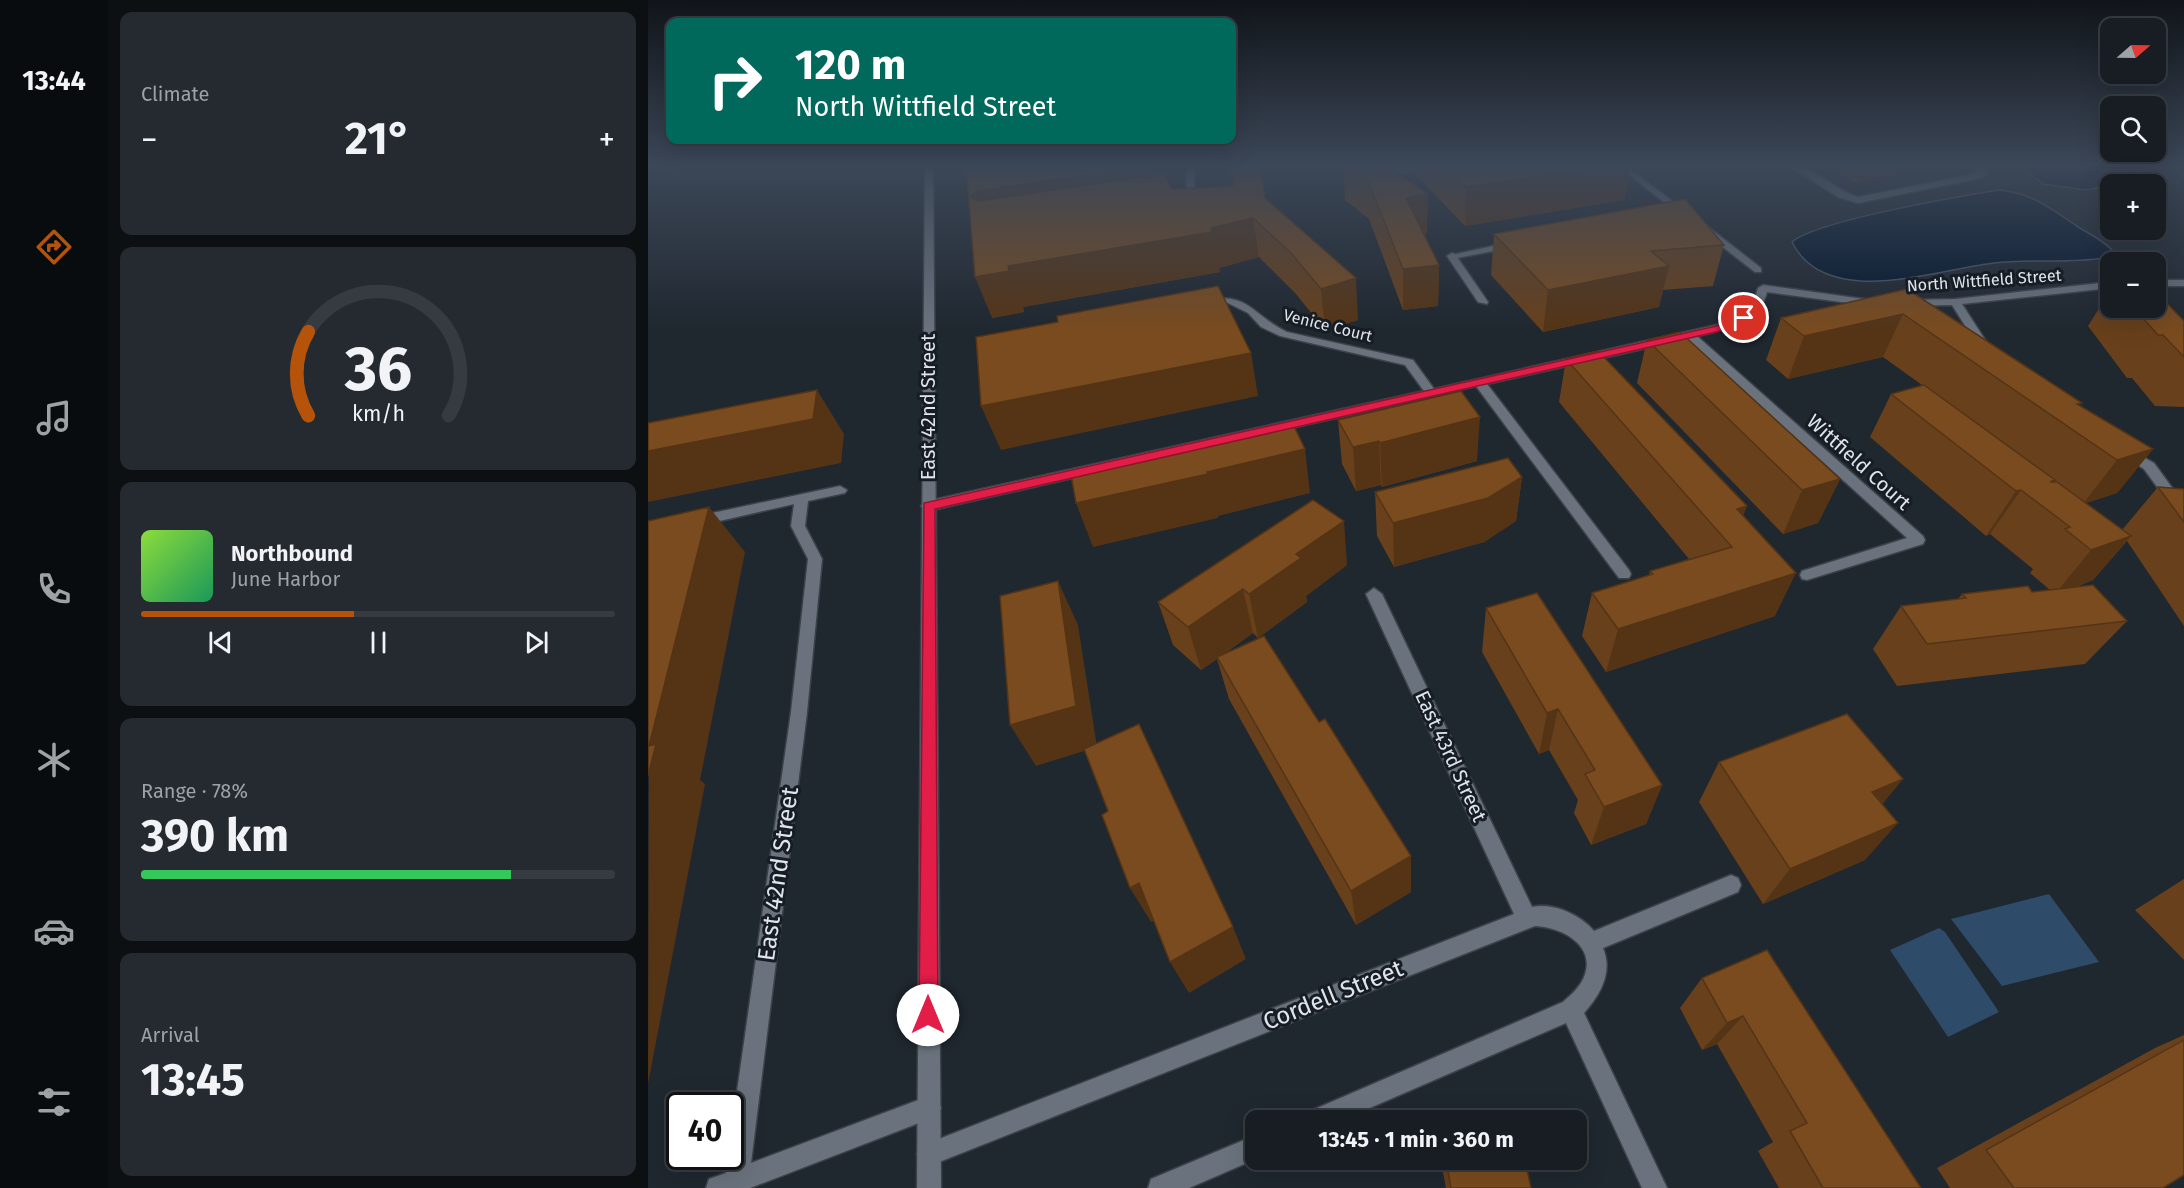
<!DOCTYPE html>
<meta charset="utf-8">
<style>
:root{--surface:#171d23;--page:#242a30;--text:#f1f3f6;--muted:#9ea2a6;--line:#363b41;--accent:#b45309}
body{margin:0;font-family:"Fira Sans",sans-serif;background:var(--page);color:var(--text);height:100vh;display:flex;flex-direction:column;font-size:22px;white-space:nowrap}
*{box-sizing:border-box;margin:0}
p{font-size:20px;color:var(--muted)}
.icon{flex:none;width:33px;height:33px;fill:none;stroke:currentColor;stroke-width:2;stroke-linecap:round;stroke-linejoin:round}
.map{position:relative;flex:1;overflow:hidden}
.panel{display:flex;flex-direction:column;gap:12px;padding:12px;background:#0d1013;width:540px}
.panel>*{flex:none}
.top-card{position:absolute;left:18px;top:18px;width:570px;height:126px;border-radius:12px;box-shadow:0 6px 24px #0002,0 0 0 2px var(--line);background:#00695c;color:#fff;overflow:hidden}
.needle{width:39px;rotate:70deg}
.tools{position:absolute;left:1452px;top:18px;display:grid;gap:12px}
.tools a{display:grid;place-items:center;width:66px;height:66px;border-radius:12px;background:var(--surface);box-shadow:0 6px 24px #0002,0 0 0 2px var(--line);font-size:30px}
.speed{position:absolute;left:18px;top:1092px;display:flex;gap:12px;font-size:30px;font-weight:700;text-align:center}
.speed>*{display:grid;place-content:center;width:78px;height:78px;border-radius:50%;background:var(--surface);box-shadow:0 6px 24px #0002,0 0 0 2px var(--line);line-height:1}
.speed .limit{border:3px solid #111;border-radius:9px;background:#fff;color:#111}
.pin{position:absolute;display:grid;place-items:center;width:51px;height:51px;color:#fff;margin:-26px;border:3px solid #fff;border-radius:50%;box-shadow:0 2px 6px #0007}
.me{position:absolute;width:66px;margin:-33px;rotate:0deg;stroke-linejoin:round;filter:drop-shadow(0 0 4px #0008)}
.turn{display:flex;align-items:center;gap:21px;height:126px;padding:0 30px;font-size:27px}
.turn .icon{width:78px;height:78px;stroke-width:2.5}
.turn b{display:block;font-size:42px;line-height:51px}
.big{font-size:45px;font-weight:700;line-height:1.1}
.panel .widget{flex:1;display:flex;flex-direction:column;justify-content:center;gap:9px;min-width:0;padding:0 21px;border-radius:12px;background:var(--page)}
.panel .dial{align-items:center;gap:0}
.dial svg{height:156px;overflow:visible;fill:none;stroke:var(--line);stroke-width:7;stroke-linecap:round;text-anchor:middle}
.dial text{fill:var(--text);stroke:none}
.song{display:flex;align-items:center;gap:18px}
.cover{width:72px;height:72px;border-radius:9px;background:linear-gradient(135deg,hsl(90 70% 55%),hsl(150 70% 35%))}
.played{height:6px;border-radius:3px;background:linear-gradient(90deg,var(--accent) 45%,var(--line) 45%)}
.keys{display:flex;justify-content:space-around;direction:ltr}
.heat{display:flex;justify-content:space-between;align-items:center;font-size:33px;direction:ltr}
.charge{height:9px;border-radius:4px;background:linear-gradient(90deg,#34c759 78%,var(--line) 0)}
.trip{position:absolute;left:597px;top:1110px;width:342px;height:60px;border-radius:12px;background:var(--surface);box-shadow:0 6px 24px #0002,0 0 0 2px var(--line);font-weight:700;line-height:60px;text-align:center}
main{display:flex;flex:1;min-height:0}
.menu{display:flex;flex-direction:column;width:108px;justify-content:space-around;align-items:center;background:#090c0e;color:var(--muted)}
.menu .icon{width:42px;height:42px}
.menu .current{color:var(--accent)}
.menu b{font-size:27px;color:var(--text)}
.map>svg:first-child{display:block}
.green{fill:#2e4b6a}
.water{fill:#02152b;stroke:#455365;stroke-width:1.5}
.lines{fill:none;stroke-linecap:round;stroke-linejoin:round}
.lane-casing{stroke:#3d424a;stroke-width:3}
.street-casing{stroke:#3d424a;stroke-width:3}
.secondary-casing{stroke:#3d424a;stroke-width:3}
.lane{fill:#6a737d;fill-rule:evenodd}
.street{fill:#6a737d;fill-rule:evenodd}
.secondary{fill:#6a737d;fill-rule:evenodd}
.wall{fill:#68401b}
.shaded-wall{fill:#553416}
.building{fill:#794b1f;stroke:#553416;stroke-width:1.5}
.route{fill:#e11d48;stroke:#92132f;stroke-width:1.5}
.labels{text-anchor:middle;stroke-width:6;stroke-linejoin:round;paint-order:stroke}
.far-street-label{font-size:16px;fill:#e0e5eb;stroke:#161d25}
.street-label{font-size:20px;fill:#e0e5eb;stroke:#161d25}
.near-street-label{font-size:24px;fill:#e0e5eb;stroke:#161d25}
</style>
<main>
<nav class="menu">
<b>13:44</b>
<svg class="icon current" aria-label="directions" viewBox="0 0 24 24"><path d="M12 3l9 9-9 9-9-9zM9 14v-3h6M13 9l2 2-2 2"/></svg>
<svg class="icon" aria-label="music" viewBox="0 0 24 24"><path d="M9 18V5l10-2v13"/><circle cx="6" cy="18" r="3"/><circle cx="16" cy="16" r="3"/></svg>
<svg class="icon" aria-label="phone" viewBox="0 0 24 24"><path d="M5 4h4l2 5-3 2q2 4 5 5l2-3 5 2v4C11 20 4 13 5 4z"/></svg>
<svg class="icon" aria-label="climate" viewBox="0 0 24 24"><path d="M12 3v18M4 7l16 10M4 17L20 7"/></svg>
<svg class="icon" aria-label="car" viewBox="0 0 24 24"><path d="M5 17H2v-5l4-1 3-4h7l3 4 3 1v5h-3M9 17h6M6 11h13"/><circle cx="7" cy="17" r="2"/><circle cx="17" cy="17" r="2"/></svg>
<svg class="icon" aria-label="filters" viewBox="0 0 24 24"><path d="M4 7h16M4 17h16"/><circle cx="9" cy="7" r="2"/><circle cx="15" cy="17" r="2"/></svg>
</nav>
<section class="panel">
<div class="widget"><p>Climate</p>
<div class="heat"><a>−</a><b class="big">21°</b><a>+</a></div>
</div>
<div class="widget dial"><svg viewBox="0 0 100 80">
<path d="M14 69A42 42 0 1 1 86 69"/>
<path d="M14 69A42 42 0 0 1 14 26" stroke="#b45309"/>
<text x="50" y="56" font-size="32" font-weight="700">36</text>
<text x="50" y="72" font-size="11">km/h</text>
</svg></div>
<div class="widget">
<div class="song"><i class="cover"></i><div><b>Northbound</b><p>June Harbor</p></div></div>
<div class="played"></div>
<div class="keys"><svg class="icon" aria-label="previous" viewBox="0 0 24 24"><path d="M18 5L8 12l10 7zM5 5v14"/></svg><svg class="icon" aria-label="pause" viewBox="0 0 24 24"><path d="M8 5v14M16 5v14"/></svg><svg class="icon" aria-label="next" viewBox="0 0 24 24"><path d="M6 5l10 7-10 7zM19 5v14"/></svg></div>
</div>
<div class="widget"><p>Range · 78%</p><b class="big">390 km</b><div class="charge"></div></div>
<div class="widget"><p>Arrival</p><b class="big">13:45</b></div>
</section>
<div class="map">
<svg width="1536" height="1188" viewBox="0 0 1536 1188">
<rect width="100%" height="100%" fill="#1f272f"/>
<!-- green -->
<g class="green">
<polygon points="1401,894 1451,962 1354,986 1303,919"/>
<polygon points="1291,928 1297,932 1351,1012 1300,1037 1242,950"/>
</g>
<!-- water -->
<g class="water">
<polygon points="1372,165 1511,165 1493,170 1454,187 1438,190 1395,184"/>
<path d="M1351,190C1383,193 1401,207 1427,225C1441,234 1454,239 1466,252L1462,256L1448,259C1414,263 1380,259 1346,263C1290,269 1178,311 1144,242C1167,221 1313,196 1351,190Z"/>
</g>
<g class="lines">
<!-- lane casing -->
<g class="lane-casing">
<g id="lane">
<path d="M1140,165C1164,165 1187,190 1210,197L1331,173L1322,165H1331L1340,173L1334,178L1210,203L1190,197Z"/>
<polygon points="804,253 807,254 840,302 839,304 830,302 799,256"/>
</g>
</g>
<!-- street casing -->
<g class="street-casing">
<g id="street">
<polygon points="538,165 546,165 547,205 543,208 539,205"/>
<polygon points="721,165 731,165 738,170 772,165 793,165 737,176"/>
<polygon points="968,165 977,165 1041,214 1034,216"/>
<polygon points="1053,226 1059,226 1113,268 1113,272 1107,272 1053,230"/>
<polygon points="863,242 866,243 866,247 804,259 799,256"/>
<rect x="1508" y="280" width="28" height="6"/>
<polygon points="1462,282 1462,288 1314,304 1343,349 1337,352 1333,351 1304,305 1259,306 1254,303 1259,300 1307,299"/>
<path d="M1115,285L1223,300L1228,303L1223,306L1119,292C1111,324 1077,330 1049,336L1275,536L1277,540L1275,544L1159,580L1154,579L1152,575L1154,571L1259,538L1039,339L839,384L981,570L983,574L981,578H971L828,386L280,511L273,506L280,501L776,391L757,365L632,336L613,327L600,313L580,303L557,306L552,303L553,301C601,290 602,314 639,332L765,360L786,389L1073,324C1091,317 1105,308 1110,288Z"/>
<polygon points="1479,448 1506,463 1533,500 1535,503 1533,506 1523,506 1496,469 1474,455 1473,452"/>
<polygon points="192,486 199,490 197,493 160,501 157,526 174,559 159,712 103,1163 281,1096 289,1100 293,1108 289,1116 102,1188 58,1188 61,1179 78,1173 80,1156 82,1156 82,1141 143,712 160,559 143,526 146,504 50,526 43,521 50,516"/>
<path d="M726,588L734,594L884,907C905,902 933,915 946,931L1083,875L1090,878L1093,885L1090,892L955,948C965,972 953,994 936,1013L1019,1188H994L918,1023L694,1120H657L660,1112L915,1002C923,995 932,987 936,977C949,945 913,927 887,926L281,1166L273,1162L269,1154L273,1146L866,914L718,594Z"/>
<polygon points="608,1135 608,1159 541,1188 500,1188 503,1179"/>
</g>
</g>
<!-- secondary casing -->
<g class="secondary-casing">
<polygon id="secondary" points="277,165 285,165 293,1188 269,1188"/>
</g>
<!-- lane -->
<use href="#lane" class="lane"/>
<!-- street -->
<use href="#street" class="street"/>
<!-- secondary -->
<use href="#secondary" class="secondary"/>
</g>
<!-- wall -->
<g class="wall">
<polygon points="579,165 612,165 617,198 710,320 677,330 648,294 611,257 571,268 572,272 375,307 376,312 344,318 514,174 524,189 585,186 584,172 580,169"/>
<polygon points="695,165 737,165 779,233 776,234 791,265 790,306 755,310 721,219 697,200"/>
<polygon points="766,165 983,165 976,200 817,226 766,173"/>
<polygon points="1177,165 1296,165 1295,167 1208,183"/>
<polygon points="846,234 1076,245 1065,286 1015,290 1011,307 895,332 843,275"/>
<polygon points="1259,289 1432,406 1505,449 1469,493 1438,503 1474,530 1510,487 1536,489 1536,626 1479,541 1445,580 1428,587 1479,621 1437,664 1249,686 1225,649 1253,606 1310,599 1314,594 1384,592 1402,590 1382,573 1385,569 1342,534 1338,536 1222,437 1243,394 1274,385 1235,357 1140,379 1118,360 1133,318"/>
<polygon points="1462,291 1462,308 1508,308 1536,321 1536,407 1507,406 1484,378 1479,378 1440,326"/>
<polygon points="999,340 1192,479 1170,523 1135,534 989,383"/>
<polygon points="918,359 1095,516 1127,616 958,672 934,636 944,593 1001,575 1002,571 1041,559 911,402"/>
<polygon points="690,420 829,461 734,487 733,485 708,491 694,464"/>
<polygon points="874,477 868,521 836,542 746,567 729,536 727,492"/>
<polygon points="699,565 658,596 659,602 610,638 605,633 576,654 671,722 763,856 763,892 708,925 581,699 569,659 553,670 525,645 510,602"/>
<polygon points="838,608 1014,785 998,824 943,845 926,813 930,800 901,750 891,754 834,652"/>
<polygon points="1071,762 1234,804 1217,860 1115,904 1051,802"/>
<polygon points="1536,879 1536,960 1487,910"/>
<polygon points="1119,950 1273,1188 1131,1188 1110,1151 1125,1142 1069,1044 1054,1050 1032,1008 1054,978"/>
<polygon points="1536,1035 1536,1175 1515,1188 1302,1188 1289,1168 1507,1048"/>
<polygon points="795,1160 879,1160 877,1162 883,1188 798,1188 794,1167"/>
</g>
<!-- shaded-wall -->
<g class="shaded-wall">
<polygon points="509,165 512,165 521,203 344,230 322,197 329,191"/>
<polygon points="965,165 983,165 976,200 817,226 818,187"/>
<polygon points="1215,165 1296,165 1295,167 1208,183"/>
<polygon points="780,194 779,233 759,237 758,198"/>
<polygon points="605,218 611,257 571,268 572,272 375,307 376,312 344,318 327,277 360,266 563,228"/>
<polygon points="791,265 790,306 755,310 755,269"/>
<polygon points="1021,266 1011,307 895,332 900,290"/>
<polygon points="708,278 710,320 677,330 673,289"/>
<polygon points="1255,314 1235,357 1140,379 1156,336"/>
<polygon points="603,353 610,396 353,450 333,406"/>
<polygon points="169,390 196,434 193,463 0,502 0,451"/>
<polygon points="832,417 829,461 734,487 732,443"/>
<polygon points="731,441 733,485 708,491 705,447"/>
<polygon points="657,449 662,493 570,516 570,518 445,547 428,503"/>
<polygon points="1505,449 1469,493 1435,504 1469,460"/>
<polygon points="874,477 868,521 836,542 746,567 745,523"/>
<polygon points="1192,479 1170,523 1135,534 1154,490"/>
<polygon points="1373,490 1342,534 1338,536 1368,491"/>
<polygon points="1099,506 1084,546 1089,509"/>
<polygon points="61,507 97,552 52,780 57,784 0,1084 1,746"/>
<polygon points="696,521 699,565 658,596 659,602 610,638 601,594 648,554"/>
<polygon points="1483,536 1445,580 1407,594 1443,550"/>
<polygon points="1148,573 1127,616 958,672 970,629"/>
<polygon points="410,581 430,625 449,747 388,766 362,725"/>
<polygon points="595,589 605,633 553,670 540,627"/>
<polygon points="910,709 901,750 891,754 899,713"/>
<polygon points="1255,779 1223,818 1224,792"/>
<polygon points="1014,785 998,824 943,845 956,807"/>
<polygon points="1250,823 1217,860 1115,904 1142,869"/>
<polygon points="763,856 763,892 708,925 703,891"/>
<polygon points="491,883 511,918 503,922 482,888"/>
<polygon points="585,927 598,959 541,993 522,962"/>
<polygon points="1095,1016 1069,1044 1054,1050 1079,1023"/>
</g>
<!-- building -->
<g class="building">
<polygon points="318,165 509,165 329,191 322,197 330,201 516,174 524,189 585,186 583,165 612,165 617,198 708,278 673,289 643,253 605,218 563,228 564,232 360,266 361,271 327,277"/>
<polygon points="699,165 737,165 780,194 758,198 791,265 755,269 720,181"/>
<polygon points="796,165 965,165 818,187"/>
<polygon points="1037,199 1076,245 1003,251 1021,266 900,290 846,234"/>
<polygon points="570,286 603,353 333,406 328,337 410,322 409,316"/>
<polygon points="1259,289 1434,403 1429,404 1505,449 1469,460 1255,314 1156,336 1133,318"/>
<polygon points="1508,292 1536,321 1536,357 1515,335 1510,335 1486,308 1508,308"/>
<polygon points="1032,332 1192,479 1154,490 999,340"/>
<polygon points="950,351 1099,506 1089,509 1148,573 970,629 944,593 1005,574 1002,571 1084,547 918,359"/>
<polygon points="1276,385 1407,480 1402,482 1409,482 1483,536 1443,550 1417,529 1422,527 1373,490 1368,491 1243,394"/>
<polygon points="169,390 165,419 0,451 0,423"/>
<polygon points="813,391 832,417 732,443 731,441 705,447 690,420"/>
<polygon points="646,426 657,449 559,472 560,474 428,503 423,475"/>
<polygon points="860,458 874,477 840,498 745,523 727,492"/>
<polygon points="1510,487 1536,489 1536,522"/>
<polygon points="665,500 696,521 648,554 653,558 601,594 595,589 540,627 510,602"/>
<polygon points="61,507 1,746 8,744 0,776 0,521"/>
<polygon points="410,581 428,706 362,725 352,596"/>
<polygon points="1445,585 1479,621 1279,644 1253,606 1318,598 1314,594 1380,586 1384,592"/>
<polygon points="889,593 1014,785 956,807 937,774 947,770 910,709 899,713 838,608"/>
<polygon points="616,636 671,722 677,719 763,856 703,891 569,657"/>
<polygon points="1199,714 1255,779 1224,792 1250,823 1142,869 1071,762"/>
<polygon points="491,724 585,927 522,962 491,883 482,888 454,815 460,811 436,749"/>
<polygon points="1119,950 1273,1188 1175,1188 1142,1131 1159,1123 1095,1016 1079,1023 1054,978"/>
<polygon points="1536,1040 1536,1175 1515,1188 1366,1188 1338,1150"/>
<polygon points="798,1160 877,1160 883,1188 803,1188"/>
</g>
<!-- sky -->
<linearGradient id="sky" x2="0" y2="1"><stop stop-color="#11151a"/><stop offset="0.5" stop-color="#3c4758"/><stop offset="1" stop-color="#3c4758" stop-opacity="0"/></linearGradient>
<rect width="1536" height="331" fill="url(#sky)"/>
<!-- route -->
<polygon class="route" points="1096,315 1101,318 1099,320 1077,330 287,509 290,1015 287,1022 280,1025 274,1022 271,1015 276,503 1073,325"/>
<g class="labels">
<!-- far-street labels -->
<g class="far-street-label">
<text transform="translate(1336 280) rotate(-4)" y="6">North Wittfield Street</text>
<text transform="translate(680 325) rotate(14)" y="6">Venice Court</text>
</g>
<!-- street labels -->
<g class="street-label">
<text transform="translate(280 407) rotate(-90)" y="7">East 42nd Street</text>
<text transform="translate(1211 462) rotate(42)" y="7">Wittfield Court</text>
<text transform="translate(803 756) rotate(65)" y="7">East 43rd Street</text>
</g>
<!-- near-street labels -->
<g class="near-street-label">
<text transform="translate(130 874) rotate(-82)" y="8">East 42nd Street</text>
<text transform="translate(685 995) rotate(-22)" y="8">Cordell Street</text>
</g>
</g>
</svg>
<div class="tools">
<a><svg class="needle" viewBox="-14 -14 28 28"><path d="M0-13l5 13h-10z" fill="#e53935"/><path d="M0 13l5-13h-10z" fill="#9ea2a6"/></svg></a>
<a><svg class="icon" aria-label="search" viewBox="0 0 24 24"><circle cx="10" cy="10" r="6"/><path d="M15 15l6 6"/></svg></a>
<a>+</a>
<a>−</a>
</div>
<div class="speed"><div class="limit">40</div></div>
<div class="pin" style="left:1096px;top:318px;background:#d93025"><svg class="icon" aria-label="arrive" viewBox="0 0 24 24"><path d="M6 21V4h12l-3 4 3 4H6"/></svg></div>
<svg class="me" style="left:280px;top:1015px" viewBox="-20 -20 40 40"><circle r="19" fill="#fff"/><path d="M0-13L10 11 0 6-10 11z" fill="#e11d48"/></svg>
<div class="trip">13:45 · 1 min · 360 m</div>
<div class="top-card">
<div class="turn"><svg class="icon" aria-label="right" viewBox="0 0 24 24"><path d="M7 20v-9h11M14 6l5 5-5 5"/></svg><div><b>120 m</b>North Wittfield Street</div></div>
</div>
</div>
</main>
